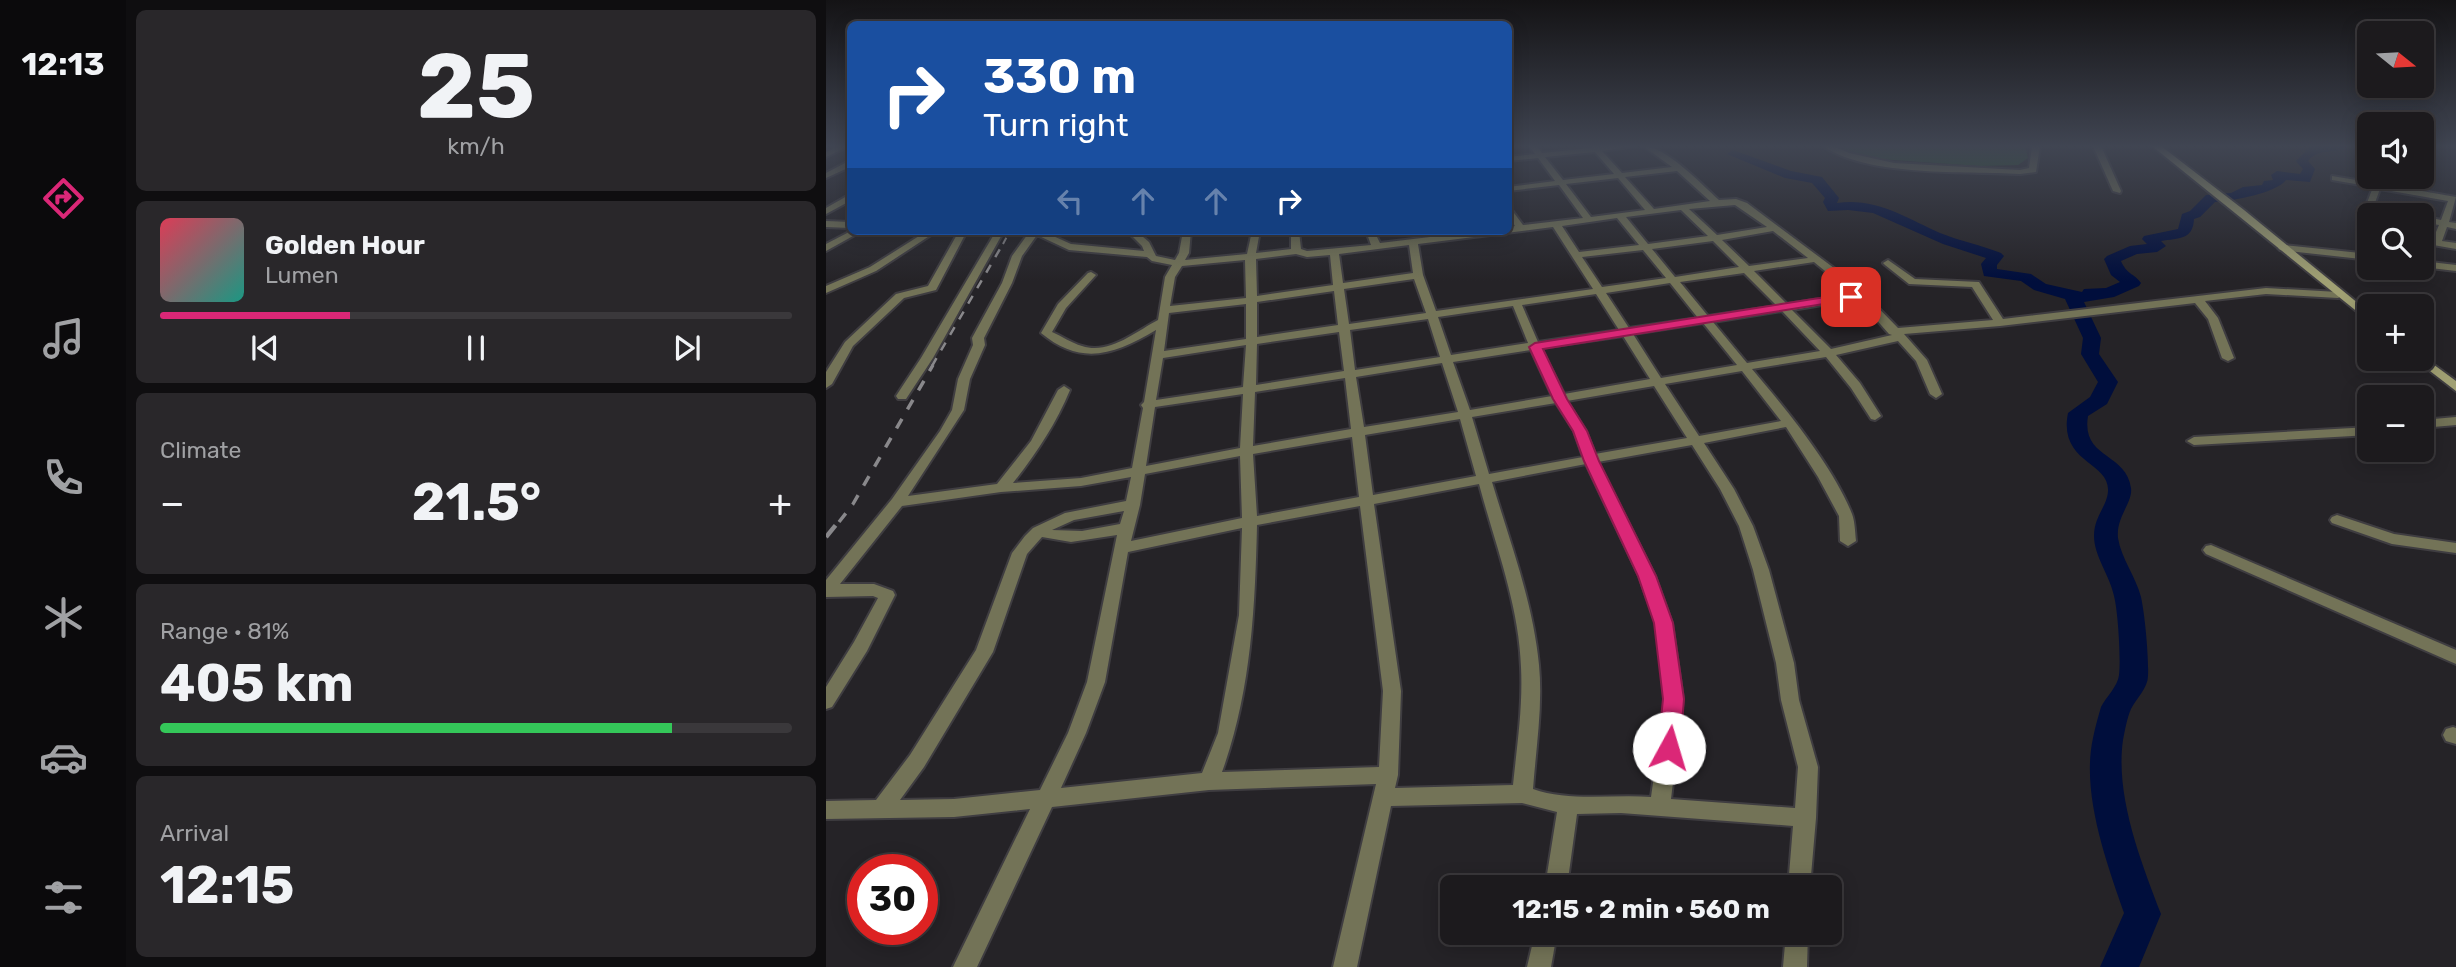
<!DOCTYPE html>
<meta charset="utf-8">
<style>
:root{--surface:#1c1a1d;--page:#29272a;--text:#f1f3f6;--muted:#a0a1a4;--line:#3a383b;--accent:#db2777}
body{margin:0;font-family:Rubik,sans-serif;background:var(--page);color:var(--text);height:100vh;display:flex;flex-direction:column;font-size:26px;white-space:nowrap}
*{box-sizing:border-box;margin:0}
p{font-size:23px;color:var(--muted)}
.icon{flex:none;width:38px;height:38px;fill:none;stroke:currentColor;stroke-width:2;stroke-linecap:round;stroke-linejoin:round}
.map{position:relative;flex:1;overflow:hidden}
.drawer{display:flex;flex-direction:column;gap:10px;padding:10px;background:#0f0e10;width:700px}
.drawer>*{flex:none}
.top-card{position:absolute;left:21px;top:21px;width:665px;height:214px;border-radius:10px;box-shadow:0 4px 18px #0003,0 0 0 2px var(--line);background:#1a4fa0;color:#fff;overflow:hidden}
.needle{width:46px;rotate:108deg}
.controls{position:absolute;left:1531px;top:21px;display:grid;gap:14px}
.controls a{display:grid;place-items:center;width:77px;height:77px;border-radius:10px;background:var(--surface);box-shadow:0 4px 18px #0003,0 0 0 2px var(--line);font-size:35px}
.speed{position:absolute;left:21px;top:854px;display:flex;gap:14px;font-size:35px;font-weight:700;text-align:center}
.speed>*{display:grid;place-content:center;width:91px;height:91px;border-radius:50%;background:var(--surface);box-shadow:0 4px 18px #0003,0 0 0 2px var(--line);line-height:1}
.speed .limit{border:10px solid #d22;background:#fff;color:#111}
.pin{position:absolute;display:grid;place-items:center;width:60px;height:60px;color:#fff;margin:-30px;border-radius:14px;box-shadow:0 4px 10px #0006}
.me{position:absolute;width:77px;margin:-38px;rotate:6deg;stroke-linejoin:round;filter:drop-shadow(0 0 5px #0008)}
.turn{display:flex;align-items:center;gap:24px;height:147px;padding:0 21px;font-size:32px}
.turn .icon{width:91px;height:91px;stroke-width:2.5}
.turn b{display:block;font-size:49px;line-height:60px}
.lanes{display:flex;align-items:center;height:66px;padding:0 21px;background:#0003;justify-content:center;gap:35px;direction:ltr}
.lanes .off{opacity:.35}
.big{font-size:52px;font-weight:700;line-height:1.1}
.drawer .card{flex:1;display:flex;flex-direction:column;justify-content:center;gap:10px;min-width:0;padding:0 24px;border-radius:10px;background:var(--page)}
.drawer .dial{align-items:center;gap:0}
.dial b{font-size:91px;line-height:1}
.song{display:flex;align-items:center;gap:21px}
.cover{width:84px;height:84px;border-radius:10px;background:linear-gradient(135deg,hsl(350 70% 55%),hsl(170 70% 35%))}
.played{height:7px;border-radius:4px;background:linear-gradient(90deg,var(--accent) 30%,var(--line) 30%)}
.keys{display:flex;justify-content:space-around;direction:ltr}
.heat{display:flex;justify-content:space-between;align-items:center;font-size:38px;direction:ltr}
.charge{height:10px;border-radius:5px;background:linear-gradient(90deg,#34c759 81%,var(--line) 0)}
.trip{position:absolute;left:614px;top:875px;width:402px;height:70px;border-radius:10px;background:var(--surface);box-shadow:0 4px 18px #0003,0 0 0 2px var(--line);font-weight:700;line-height:70px;text-align:center}
main{display:flex;flex:1;min-height:0}
.tabs{display:flex;flex-direction:column;width:126px;justify-content:space-around;align-items:center;background:#0b0a0c;color:var(--muted)}
.tabs .icon{width:49px;height:49px}
.tabs .on{color:var(--accent)}
.tabs b{font-size:32px;color:var(--text)}
.map>svg:first-child{display:block}
.green{fill:#26582d}
.lines{fill:none;stroke-linecap:round;stroke-linejoin:round}
.river{fill:#000e3c;fill-rule:evenodd}
.street-casing{stroke:#3f3d41;stroke-width:4}
.secondary-casing{stroke:#3f3d41;stroke-width:4}
.street{fill:#737357;fill-rule:evenodd}
.secondary{fill:#a0a073;fill-rule:evenodd}
.rail-far3{stroke:#89888b;stroke-width:2;stroke-dasharray:7 7;stroke-linecap:butt}
.rail-far2{stroke:#89888b;stroke-width:2.5;stroke-dasharray:9 9;stroke-linecap:butt}
.rail-far1{stroke:#89888b;stroke-width:3.5;stroke-dasharray:11 11;stroke-linecap:butt}
.rail{stroke:#89888b;stroke-width:4.5;stroke-dasharray:15 15;stroke-linecap:butt}
.route{fill:#db2777;stroke:#8e194d;stroke-width:2}
</style>
<main>
<nav class="tabs">
<b>12:13</b>
<svg class="icon on" aria-label="directions" viewBox="0 0 24 24"><path d="M12 3l9 9-9 9-9-9zM9 14v-3h6M13 9l2 2-2 2"/></svg>
<svg class="icon" aria-label="music" viewBox="0 0 24 24"><path d="M9 18V5l10-2v13"/><circle cx="6" cy="18" r="3"/><circle cx="16" cy="16" r="3"/></svg>
<svg class="icon" aria-label="phone" viewBox="0 0 24 24"><path d="M5 4h4l2 5-3 2q2 4 5 5l2-3 5 2v4C11 20 4 13 5 4z"/></svg>
<svg class="icon" aria-label="climate" viewBox="0 0 24 24"><path d="M12 3v18M4 7l16 10M4 17L20 7"/></svg>
<svg class="icon" aria-label="car" viewBox="0 0 24 24"><path d="M5 17H2v-5l4-1 3-4h7l3 4 3 1v5h-3M9 17h6M6 11h13"/><circle cx="7" cy="17" r="2"/><circle cx="17" cy="17" r="2"/></svg>
<svg class="icon" aria-label="filters" viewBox="0 0 24 24"><path d="M4 7h16M4 17h16"/><circle cx="9" cy="7" r="2"/><circle cx="15" cy="17" r="2"/></svg>
</nav>
<section class="drawer">
<div class="card dial"><b>25</b><p>km/h</p></div>
<div class="card">
<div class="song"><i class="cover"></i><div><b>Golden Hour</b><p>Lumen</p></div></div>
<div class="played"></div>
<div class="keys"><svg class="icon" aria-label="previous" viewBox="0 0 24 24"><path d="M18 5L8 12l10 7zM5 5v14"/></svg><svg class="icon" aria-label="pause" viewBox="0 0 24 24"><path d="M8 5v14M16 5v14"/></svg><svg class="icon" aria-label="next" viewBox="0 0 24 24"><path d="M6 5l10 7-10 7zM19 5v14"/></svg></div>
</div>
<div class="card"><p>Climate</p>
<div class="heat"><a>−</a><b class="big">21.5°</b><a>+</a></div>
</div>
<div class="card"><p>Range · 81%</p><b class="big">405 km</b><div class="charge"></div></div>
<div class="card"><p>Arrival</p><b class="big">12:15</b></div>
</section>
<div class="map">
<svg width="1630" height="967" viewBox="0 0 1630 967">
<rect width="100%" height="100%" fill="#252327"/>
<!-- green -->
<polygon class="green" points="1008,146 1199,146 1202,158 1192,165 1153,166 1039,158"/>
<g class="lines">
<!-- river -->
<path class="river" d="M1485,146H1521C1508,155 1493,147 1482,161L1489,169L1484,182L1460,180C1450,193 1407,201 1389,202L1374,217L1368,219C1367,240 1353,238 1335,241L1340,246L1331,252L1311,254L1295,261C1301,275 1308,273 1315,283L1313,286L1288,297L1258,302L1275,338L1273,354L1292,382L1281,404L1262,416C1255,459 1300,452 1305,488C1307,503 1290,516 1292,538C1295,558 1310,577 1315,597C1319,615 1323,658 1322,676C1322,688 1310,699 1305,709C1301,718 1299,730 1297,740C1289,796 1315,862 1335,914L1313,967H1274L1298,913C1280,861 1255,793 1267,738C1269,728 1272,717 1275,707C1280,697 1292,686 1293,675C1295,659 1292,611 1288,596C1284,576 1268,556 1268,536C1268,516 1281,507 1282,491C1284,462 1232,463 1242,413L1264,397L1272,382L1255,354L1257,338L1239,299L1208,290L1195,281L1158,276L1155,264L1160,258L1117,244L1047,213L1022,210L1002,211L997,202L999,198L986,183L959,178L901,154L907,150L965,171L996,177L1013,198L1011,203C1049,197 1081,218 1114,233C1134,241 1155,245 1175,253L1178,256L1171,265V269L1205,274L1220,284L1256,292L1258,289L1280,288L1294,282L1285,275L1278,259L1281,256L1304,246L1321,244L1316,239L1318,236L1352,229L1356,214L1364,211L1380,195L1405,193L1417,187L1436,185L1438,181L1447,180L1445,175L1451,171L1474,174L1477,169L1470,161Z"/>
<!-- street casing -->
<g class="street-casing">
<g id="street">
<polygon points="13,146 23,146 0,157 0,152"/>
<path d="M703,146H711L716,153L765,148V146H809L776,151L796,173L846,167L817,146C840,146 876,185 893,200L910,199L921,203L1028,283L1072,328L1167,320L1146,287L1083,284L1059,265L1057,263L1062,260L1089,279L1153,282L1177,319L1440,288L1512,292L1517,295L1512,298L1440,294L1379,301L1392,318L1408,358L1402,361L1396,358L1382,319L1369,303L1174,326L1078,334L1101,360L1116,394L1110,398L1104,394L1090,361L1072,341L1010,355L1034,383L1055,416L1049,420L1045,419L1025,388L1000,357L926,369C960,409 1007,466 1026,514C1029,522 1029,532 1030,541L1022,546L1014,541L1013,516L992,477L960,427L878,443L908,489L927,526L943,570L968,663L973,700L992,767L990,818L984,887H962L967,826L795,813L751,814L741,887H719L731,812L696,803L565,806L531,967H507L550,784L383,790L226,807L151,967H127L204,809L128,817L0,819V801L50,800L84,755L150,650L186,553L199,536L207,528L239,513L300,501L305,477L255,486L175,492L76,506L14,584H48L67,591L69,595L41,651L6,707L0,709V687L28,642L52,598L47,596L0,597V580L66,499L114,431L126,410L132,379L147,345L146,338L176,283L186,256L204,231H216L245,244L318,251L316,246L301,231H310L323,242L330,256L349,260L353,253L357,231H365L363,253L359,260L421,254L426,231H434L430,253L465,249V231H473L475,249L481,251L545,245L540,231H548L554,243L654,231H682V227L689,226L682,215V205L697,225L757,218L733,185L682,191V187L729,181L712,158L682,161V157L709,154ZM769,152L788,174L737,180L719,157ZM851,171L884,201L828,209L799,177ZM792,178L819,210L765,217L740,184ZM909,205L941,227L891,235L863,209ZM855,210L882,236L822,244L800,217ZM791,218L813,245L753,252L736,226ZM727,227L767,289L610,311L597,275L592,244ZM947,231L982,258L923,266L896,240ZM211,235L243,250L321,257L326,261L346,265L339,277L332,320C309,332 283,355 256,346C245,343 236,336 226,332L240,308L270,275L265,272L262,273L232,304L215,333C256,367 289,354 330,330L318,402L315,405L317,408L306,468L255,478L187,483C210,454 230,424 244,390L238,386L232,390L205,441L171,484L82,496L138,410L144,379L159,345L158,338L186,283L196,256ZM887,241L913,267L849,277L826,249ZM583,245L587,273L517,283L513,254ZM817,250L840,278L776,287L756,257ZM470,254L481,257L504,255L507,285L431,296L430,259ZM419,260L420,298L344,306L349,277L356,266ZM988,262L1027,294L961,304L928,271ZM918,273L951,306L882,316L854,282ZM588,279L600,313L523,324L518,289ZM844,283L872,318L803,328L780,293ZM508,291L512,325L431,337V302ZM770,294L793,330L712,342L696,305ZM1032,299L1063,334L1066,335L1005,349L966,310ZM420,304V339L338,351L343,313ZM687,306L702,343L625,355L612,317ZM956,311L994,351L921,363L887,322ZM602,319L614,357L529,370L524,330ZM877,323L911,365L835,378L807,334ZM513,332L518,371L430,385L431,344ZM797,336L824,379L738,394L715,348ZM420,345L417,387L330,400L337,358ZM705,350L726,396L644,410L627,362ZM616,363L632,412L538,427L530,377ZM916,371L955,421L873,436L839,384ZM519,378L525,429L427,446L429,392ZM828,386L861,438L769,454L760,431L741,401ZM417,394L414,448L320,466L329,407ZM730,403L748,431L757,457L663,474L646,417ZM634,419L650,476L547,495L539,435ZM526,437L533,497L431,516L427,454ZM866,445L894,489L913,526L927,570L950,663L955,700L972,767L969,808L845,799L857,699L846,623L829,576L772,462ZM414,456L416,518L305,541L314,505L319,474ZM760,464L813,576L830,623L839,699L825,797C787,794 743,802 707,789C710,748 717,706 713,665C707,602 684,542 666,482ZM653,484C669,544 693,605 695,667C697,707 691,746 687,785L569,788L572,775L575,691L548,504ZM534,506L557,691L553,767L396,772C425,692 429,609 431,525ZM298,511L294,524L256,531L226,530L248,520ZM416,528L413,615L392,733L376,773L235,788L260,733L279,682L302,552ZM291,535L261,682L242,733L214,790L128,799L74,800L98,767L167,652L201,554L216,537L245,542Z"/>
<path d="M997,146H1007L1023,153L1068,163L1194,170L1203,168L1206,146H1214L1210,172L1194,174C1140,171 1042,177 997,146Z"/>
<polygon points="1267,146 1275,146 1295,191 1294,193 1287,191"/>
<polygon points="21,162 24,162 24,167 0,178 0,173"/>
<polygon points="1506,176 1548,183 1551,177 1557,177 1556,184 1630,197 1623,222 1630,223 1630,229 1621,227 1616,241 1630,243 1630,249 1596,243 1596,237 1607,239 1613,225 1596,222 1596,216 1615,220 1622,201 1554,189 1547,208 1579,215 1545,213 1542,223 1544,233 1533,224 1547,187 1506,180"/>
<polygon points="21,196 24,196 24,201 0,214 0,208"/>
<polygon points="0,221 24,222 24,228 0,227"/>
<polygon points="25,231 36,231 0,251 0,244"/>
<polygon points="101,231 111,231 50,271 0,293 0,286 44,267"/>
<polygon points="133,231 141,231 110,290 78,298 27,346 6,384 0,388 0,372 19,342 70,294 102,286"/>
<polygon points="170,231 178,231 107,358 80,399 72,399 70,396 95,358"/>
<polygon points="1457,245 1544,254 1544,260 1454,250 1452,248"/>
<polygon points="1596,261 1630,265 1630,271 1596,267"/>
<polygon points="1630,417 1630,425 1596,428 1596,420"/>
<polygon points="1544,427 1544,435 1368,445 1361,441 1368,437"/>
<polygon points="1511,515 1568,534 1630,543 1630,553 1566,544 1506,523 1504,520 1506,517"/>
<polygon points="1385,545 1630,650 1630,664 1380,554 1377,550 1380,546"/>
<polygon points="1627,727 1630,728 1630,744 1620,741 1617,735 1620,729"/>
<polygon points="709,933 731,933 725,967 701,967"/>
<polygon points="960,933 982,933 981,967 957,967"/>
</g>
</g>
<!-- secondary casing -->
<g class="secondary-casing">
<g id="secondary">
<polygon points="1326,146 1335,146 1418,210 1544,313 1544,322"/>
<polygon points="1596,356 1630,381 1630,391 1591,361 1589,359 1596,359"/>
</g>
</g>
<!-- street -->
<use href="#street" class="street"/>
<!-- secondary -->
<use href="#secondary" class="secondary"/>
<!-- rail-far3 -->
<polyline class="rail-far3" points="177,244 184,231"/>
<!-- rail-far2 -->
<polyline class="rail-far2" points="106,366 178,242"/>
<!-- rail-far1 -->
<polyline class="rail-far1" points="13,522 27,504 107,365"/>
<!-- rail -->
<polyline class="rail" points="0,537 14,520"/>
</g>
<!-- sky -->
<linearGradient id="sky" x2="0" y2="1"><stop stop-color="#141315"/><stop offset="0.52" stop-color="#404552"/><stop offset="1" stop-color="#404552" stop-opacity="0"/></linearGradient>
<rect width="1630" height="281" fill="url(#sky)"/>
<!-- route -->
<polygon class="route" points="1025,293 1030,297 1029,299 717,349 741,399 761,431 773,461 830,576 847,623 858,699 854,748 851,755 843,758 835,755 832,748 837,699 828,623 812,576 758,461 747,431 727,399 703,347 709,343"/>
</svg>
<div class="controls">
<a><svg class="needle" viewBox="-14 -14 28 28"><path d="M0-13l5 13h-10z" fill="#e53935"/><path d="M0 13l5-13h-10z" fill="#a0a1a4"/></svg></a>
<a><svg class="icon" aria-label="sound" viewBox="0 0 24 24"><path d="M4 9h4l5-4v14l-5-4H4zM17 9q2 3 0 6"/></svg></a>
<a><svg class="icon" aria-label="search" viewBox="0 0 24 24"><circle cx="10" cy="10" r="6"/><path d="M15 15l6 6"/></svg></a>
<a>+</a>
<a>−</a>
</div>
<div class="speed"><div class="limit">30</div></div>
<div class="pin" style="left:1025px;top:297px;background:#d93025"><svg class="icon" aria-label="arrive" viewBox="0 0 24 24"><path d="M6 21V4h12l-3 4 3 4H6"/></svg></div>
<svg class="me" style="left:843px;top:748px" viewBox="-20 -20 40 40"><circle r="19" fill="#fff"/><path d="M0-13L10 11 0 6-10 11z" fill="#db2777"/></svg>
<div class="trip">12:15 · 2 min · 560 m</div>
<div class="top-card">
<div class="turn"><svg class="icon" aria-label="right" viewBox="0 0 24 24"><path d="M7 20v-9h11M14 6l5 5-5 5"/></svg><div><b>330 m</b>Turn right</div></div>
<div class="lanes"><svg class="icon off" aria-label="left" viewBox="0 0 24 24"><path d="M17 20v-9H6M10 6l-5 5 5 5"/></svg><svg class="icon off" aria-label="ahead" viewBox="0 0 24 24"><path d="M12 20V5M6 11l6-6 6 6"/></svg><svg class="icon off" aria-label="ahead" viewBox="0 0 24 24"><path d="M12 20V5M6 11l6-6 6 6"/></svg><svg class="icon" aria-label="right" viewBox="0 0 24 24"><path d="M7 20v-9h11M14 6l5 5-5 5"/></svg></div>
</div>
</div>
</main>
